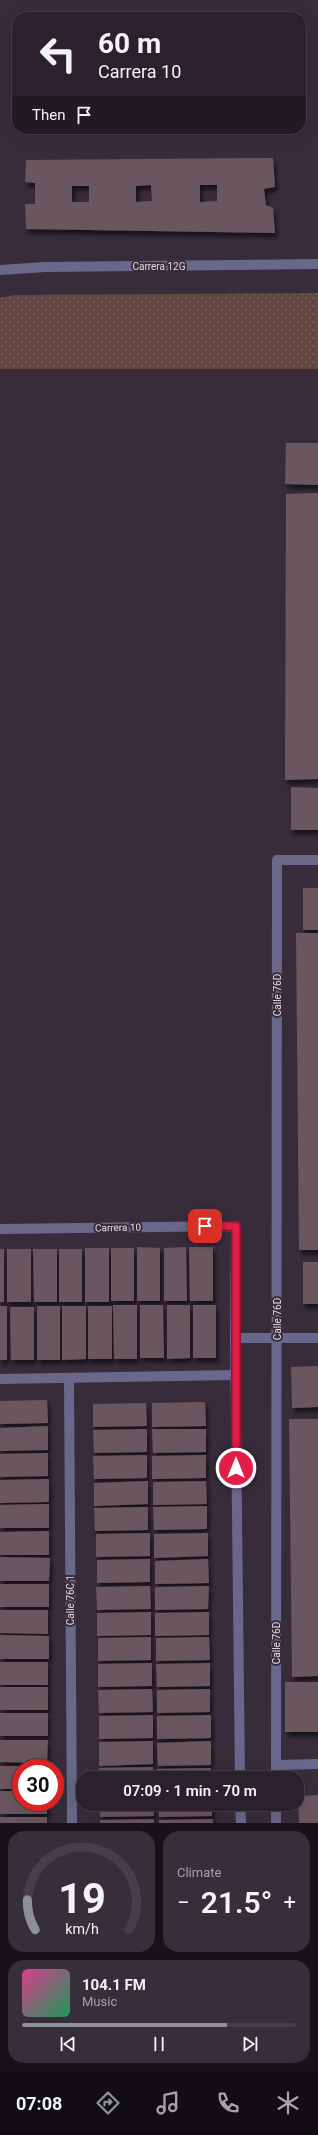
<!DOCTYPE html>
<meta charset="utf-8">
<style>
:root{--surface:#2a212c;--page:#362e38;--text:#f1f3f6;--muted:#a5a3a9;--line:#463e48;--accent:#8c9099}
body{margin:0;font-family:Roboto,sans-serif;background:var(--page);color:var(--text);height:100vh;display:flex;flex-direction:column;font-size:15px;white-space:nowrap}
*{box-sizing:border-box;margin:0}
p{font-size:13px;color:var(--muted)}
.icon{flex:none;width:22px;height:22px;fill:none;stroke:currentColor;stroke-width:2;stroke-linecap:round;stroke-linejoin:round}
.map{position:relative;height:1823px;overflow:hidden}
.drawer{display:flex;flex-direction:column;gap:8px;padding:8px;background:#171218;flex:1}
.drawer>*{flex:none}
.banner{position:absolute;left:12px;top:12px;width:294px;height:122px;border-radius:16px;box-shadow:0 4px 16px #0002,0 0 0 1px var(--line);background:#2a212c;color:var(--text);overflow:hidden}
.speed{position:absolute;left:12px;top:1759px;display:flex;gap:8px;font-size:20px;font-weight:700;text-align:center}
.speed>*{display:grid;place-content:center;width:52px;height:52px;border-radius:50%;background:var(--surface);box-shadow:0 4px 16px #0002,0 0 0 1px var(--line);line-height:1}
.speed .limit{border:6px solid #d22;background:#fff;color:#111}
.pin{position:absolute;display:grid;place-items:center;width:34px;height:34px;color:#fff;margin:-17px;border-radius:8px;box-shadow:0 2px 6px #0006}
.me{position:absolute;width:44px;margin:-22px;rotate:0deg;stroke-linejoin:round;filter:drop-shadow(0 0 3px #0008)}
.turn{display:flex;align-items:center;gap:14px;height:84px;padding:0 20px;font-size:18px}
.turn .icon{width:52px;height:52px;stroke-width:2.5}
.turn b{display:block;font-size:28px;line-height:34px}
.then{display:flex;align-items:center;height:38px;padding:0 20px;background:#0003;gap:8px;font-size:15px}
.big{font-size:30px;font-weight:600;line-height:1.1}
.drawer .tile{flex:1;display:flex;flex-direction:column;justify-content:center;gap:6px;min-width:0;padding:0 14px;border-radius:16px;background:var(--page)}
.drawer .dial{align-items:center;gap:0}
.dial svg{height:104px;overflow:visible;fill:none;stroke:var(--line);stroke-width:7;stroke-linecap:round;text-anchor:middle}
.dial text{fill:var(--text);stroke:none}
.song{display:flex;align-items:center;gap:12px}
.cover{width:48px;height:48px;border-radius:6px;background:linear-gradient(135deg,hsl(330 70% 55%),hsl(150 70% 35%))}
.played{height:4px;border-radius:2px;background:linear-gradient(90deg,var(--accent) 75%,var(--line) 75%)}
.keys{display:flex;justify-content:space-around;direction:ltr}
.heat{display:flex;justify-content:space-between;align-items:center;font-size:22px;direction:ltr}
.drawer .tiles{flex:1;display:grid;gap:8px;grid-template-columns:1fr 1fr}
.tile:last-child{grid-column:span 2}
.trip{position:absolute;left:76px;top:1771px;width:228px;height:40px;border-radius:16px;background:var(--surface);box-shadow:0 4px 16px #0002,0 0 0 1px var(--line);font-weight:600;line-height:40px;text-align:center}
.tabs{display:flex;height:64px;justify-content:space-around;align-items:center;background:#110d12;color:var(--muted)}
.tabs .icon{width:28px;height:28px}
.tabs .selected{color:var(--accent)}
.tabs b{font-size:18px;color:var(--text)}
.map>svg:first-child{display:block}
.grass{fill:url(#grass-dots)}
.building{fill:#6b565e;fill-rule:evenodd;filter:url(#shadow)}
.lines{fill:none;stroke-linecap:round;stroke-linejoin:round}
.minor{stroke:#69688a;stroke-width:10}
.route-casing{stroke:#92132f;stroke-width:10}
.route{stroke:#e11d48;stroke-width:7}
.labels{text-anchor:middle;stroke-width:4;stroke-linejoin:round;paint-order:stroke}
.street-label{font-size:10px;fill:#e3dbe4;stroke:#382c3b}
</style>
<div class="map">
<svg width="318" height="1823" viewBox="0 0 318 1823">
<defs>
<pattern id="grass-dots" width="8" height="8" patternUnits="userSpaceOnUse"><rect width="8" height="8" fill="#634541"/><path d="M2 2h.1M6 6h.1" fill="none" stroke="#795f5c" stroke-width="1.8" stroke-linecap="round"/></pattern>
<filter id="shadow"><feDropShadow dx="2.5" dy="4.5" stdDeviation="2" flood-color="#0009"/></filter>
</defs>
<rect width="100%" height="100%" fill="#382c3b"/>
<!-- grass -->
<polygon class="grass" points="318,293 318,369 0,369 0,298 14,295"/>
<!-- building -->
<g class="building">
<path d="M273,158L275,187L264,189L266,205L273,208L275,233L26,229L25,204H35V183L25,182L26,160ZM151,185L152,201L136,202V186ZM200,185H217V201L200,202ZM72,186H89V202H72Z"/>
<polygon points="286,443 318,443 318,485 285,484"/>
<polygon points="318,493 318,779 285,780 286,494"/>
<polygon points="291,787 318,788 318,830 291,830"/>
<rect x="303" y="888" width="15" height="42"/>
<polygon points="296,933 318,933 318,1250 299,1250"/>
<polygon points="137,1247 160,1248 160,1301 137,1301"/>
<polygon points="186,1247 187,1301 164,1301 164,1248"/>
<polygon points="189,1247 213,1247 213,1301 190,1301"/>
<rect x="85" y="1248" width="24" height="54"/>
<rect x="111" y="1248" width="23" height="53"/>
<rect x="0" y="1249" width="4" height="53"/>
<rect x="7" y="1249" width="24" height="53"/>
<polygon points="33,1249 57,1249 57,1302 34,1302"/>
<rect x="59" y="1249" width="23" height="53"/>
<rect x="303" y="1262" width="15" height="42"/>
<polygon points="113,1305 137,1305 137,1359 114,1359"/>
<polygon points="140,1305 163,1305 164,1358 140,1358"/>
<polygon points="167,1305 190,1305 190,1358 167,1359"/>
<rect x="193" y="1305" width="23" height="53"/>
<rect x="0" y="1306" width="7" height="54"/>
<rect x="37" y="1306" width="23" height="54"/>
<polygon points="62,1306 86,1306 86,1359 62,1360"/>
<rect x="88" y="1306" width="24" height="53"/>
<polygon points="10,1307 34,1307 34,1360 11,1360"/>
<polygon points="318,1366 318,1407 292,1408 291,1367"/>
<polygon points="47,1400 48,1423 0,1424 0,1401"/>
<polygon points="205,1402 206,1426 152,1427 152,1403"/>
<polygon points="146,1403 147,1426 93,1427 93,1404"/>
<polygon points="289,1419 318,1419 318,1676 292,1677"/>
<polygon points="48,1426 48,1450 0,1451 0,1428"/>
<polygon points="147,1429 147,1452 94,1453 93,1430"/>
<polygon points="152,1429 206,1429 206,1452 153,1453"/>
<polygon points="48,1453 48,1476 0,1477 0,1454"/>
<polygon points="147,1455 147,1478 94,1479 93,1456"/>
<polygon points="206,1455 206,1478 152,1479 152,1456"/>
<polygon points="49,1479 49,1502 0,1503 0,1480"/>
<polygon points="148,1481 148,1504 94,1506 94,1483"/>
<polygon points="206,1481 207,1504 153,1505 153,1482"/>
<polygon points="49,1504 49,1528 0,1528 0,1505"/>
<polygon points="207,1506 207,1529 154,1530 153,1507"/>
<polygon points="148,1507 148,1530 95,1531 94,1508"/>
<polygon points="49,1531 49,1555 0,1555 0,1532"/>
<polygon points="150,1533 150,1556 96,1557 96,1534"/>
<polygon points="208,1533 208,1556 154,1558 154,1534"/>
<polygon points="0,1557 50,1558 49,1581 0,1581"/>
<polygon points="150,1559 150,1582 97,1583 97,1560"/>
<polygon points="208,1559 209,1583 155,1584 155,1561"/>
<rect x="0" y="1584" width="49" height="23"/>
<polygon points="150,1586 151,1609 97,1610 96,1587"/>
<polygon points="209,1586 208,1609 155,1610 155,1587"/>
<polygon points="0,1610 48,1610 48,1634 0,1633"/>
<polygon points="151,1612 151,1635 97,1636 97,1613"/>
<polygon points="209,1612 209,1635 155,1636 155,1613"/>
<polygon points="0,1635 49,1636 49,1659 0,1659"/>
<polygon points="151,1637 151,1660 98,1661 98,1638"/>
<polygon points="209,1637 210,1660 156,1661 156,1638"/>
<rect x="0" y="1662" width="48" height="23"/>
<polygon points="152,1663 152,1686 98,1687 98,1664"/>
<polygon points="210,1663 210,1686 157,1687 156,1664"/>
<rect x="285" y="1682" width="33" height="50"/>
<rect x="0" y="1687" width="48" height="23"/>
<polygon points="152,1689 153,1712 99,1713 98,1690"/>
<polygon points="210,1689 210,1712 157,1713 157,1690"/>
<rect x="0" y="1713" width="48" height="23"/>
<polygon points="153,1715 153,1738 99,1739 99,1716"/>
<polygon points="211,1715 211,1738 157,1739 157,1716"/>
<polygon points="0,1740 48,1740 47,1763 0,1762"/>
<polygon points="153,1741 153,1764 99,1766 99,1742"/>
<polygon points="211,1741 211,1765 158,1766 157,1743"/>
<polygon points="0,1766 47,1766 47,1768 21,1768 21,1789 0,1789"/>
<polygon points="153,1767 153,1778 100,1778 99,1768"/>
<polygon points="211,1768 211,1778 158,1778 157,1769"/>
<polygon points="0,1791 21,1791 21,1802 47,1802 47,1814 0,1814"/>
<polygon points="318,1795 318,1823 299,1823 298,1796"/>
<polygon points="100,1804 154,1804 154,1816 100,1817"/>
<polygon points="158,1804 212,1804 212,1816 159,1817"/>
<rect x="0" y="1817" width="47" height="6"/>
<polygon points="154,1819 154,1823 100,1823 100,1820"/>
<polygon points="213,1819 213,1823 159,1823 159,1820"/>
</g>
<g class="lines">
<!-- minor -->
<g class="minor">
<polyline points="0,270 45,267 318,264"/>
<polyline points="0,1229 236,1226 235,1338 240,1778"/>
<polyline points="235,1338 318,1338"/>
<polyline points="69,1378 72,1823"/>
<polyline points="0,1379 235,1375"/>
<polyline points="276,1765 318,1764"/>
<polyline points="276,1778 277,860 318,860"/>
<polyline points="240,1804 241,1823"/>
<polyline points="276,1804 276,1823"/>
</g>
</g>
<g class="lines">
<!-- route casing -->
<g class="route-casing">
<polyline id="route" points="205,1226 236,1226 236,1468"/>
</g>
<!-- route -->
<use href="#route" class="route"/>
</g>
<g class="labels">
<!-- street labels -->
<g class="street-label">
<text x="159" y="270">Carrera 12G</text>
<text transform="translate(277 995) rotate(-90)" y="4">Calle 76D</text>
<text transform="translate(118 1227) rotate(-1)" y="4">Carrera 10</text>
<text transform="translate(277 1319) rotate(-90)" y="4">Calle 76D</text>
<text transform="translate(70 1600) rotate(-90)" y="4">Calle 76C 1</text>
<text transform="translate(276 1643) rotate(-90)" y="4">Calle 76D</text>
</g>
</g>
</svg>
<div class="speed"><div class="limit">30</div></div>
<div class="pin" style="left:205px;top:1226px;background:#d93025"><svg class="icon" aria-label="arrive" viewBox="0 0 24 24"><path d="M6 21V4h12l-3 4 3 4H6"/></svg></div>
<svg class="me" style="left:236px;top:1468px" viewBox="-20 -20 40 40"><circle r="17" fill="#e11d48" stroke="#fff" stroke-width="3"/><path d="M0-11L8 9 0 5-8 9z" fill="#fff"/></svg>
<div class="trip">07:09 · 1 min · 70 m</div>
<div class="banner">
<div class="turn"><svg class="icon" aria-label="left" viewBox="0 0 24 24"><path d="M17 20v-9H6M10 6l-5 5 5 5"/></svg><div><b>60 m</b>Carrera 10</div></div>
<div class="then">Then<svg class="icon" aria-label="arrive" viewBox="0 0 24 24"><path d="M6 21V4h12l-3 4 3 4H6"/></svg></div>
</div>
</div>
<section class="drawer">
<div class="tiles">
<div class="tile dial"><svg viewBox="0 0 100 80">
<path d="M14 69A42 42 0 1 1 86 69"/>
<path d="M14 69A42 42 0 0 1 8 46" stroke="#8c9099"/>
<text x="50" y="56" font-size="32" font-weight="700">19</text>
<text x="50" y="72" font-size="11">km/h</text>
</svg></div>
<div class="tile"><p>Climate</p>
<div class="heat"><a>−</a><b class="big">21.5°</b><a>+</a></div>
</div>
<div class="tile">
<div class="song"><i class="cover"></i><div><b>104.1 FM</b><p>Music</p></div></div>
<div class="played"></div>
<div class="keys"><svg class="icon" aria-label="previous" viewBox="0 0 24 24"><path d="M18 5L8 12l10 7zM5 5v14"/></svg><svg class="icon" aria-label="pause" viewBox="0 0 24 24"><path d="M8 5v14M16 5v14"/></svg><svg class="icon" aria-label="next" viewBox="0 0 24 24"><path d="M6 5l10 7-10 7zM19 5v14"/></svg></div>
</div>
</div>
</section>
<nav class="tabs">
<b>07:08</b>
<svg class="icon selected" aria-label="directions" viewBox="0 0 24 24"><path d="M12 3l9 9-9 9-9-9zM9 14v-3h6M13 9l2 2-2 2"/></svg>
<svg class="icon" aria-label="music" viewBox="0 0 24 24"><path d="M9 18V5l10-2v13"/><circle cx="6" cy="18" r="3"/><circle cx="16" cy="16" r="3"/></svg>
<svg class="icon" aria-label="phone" viewBox="0 0 24 24"><path d="M5 4h4l2 5-3 2q2 4 5 5l2-3 5 2v4C11 20 4 13 5 4z"/></svg>
<svg class="icon" aria-label="climate" viewBox="0 0 24 24"><path d="M12 3v18M4 7l16 10M4 17L20 7"/></svg>
</nav>
